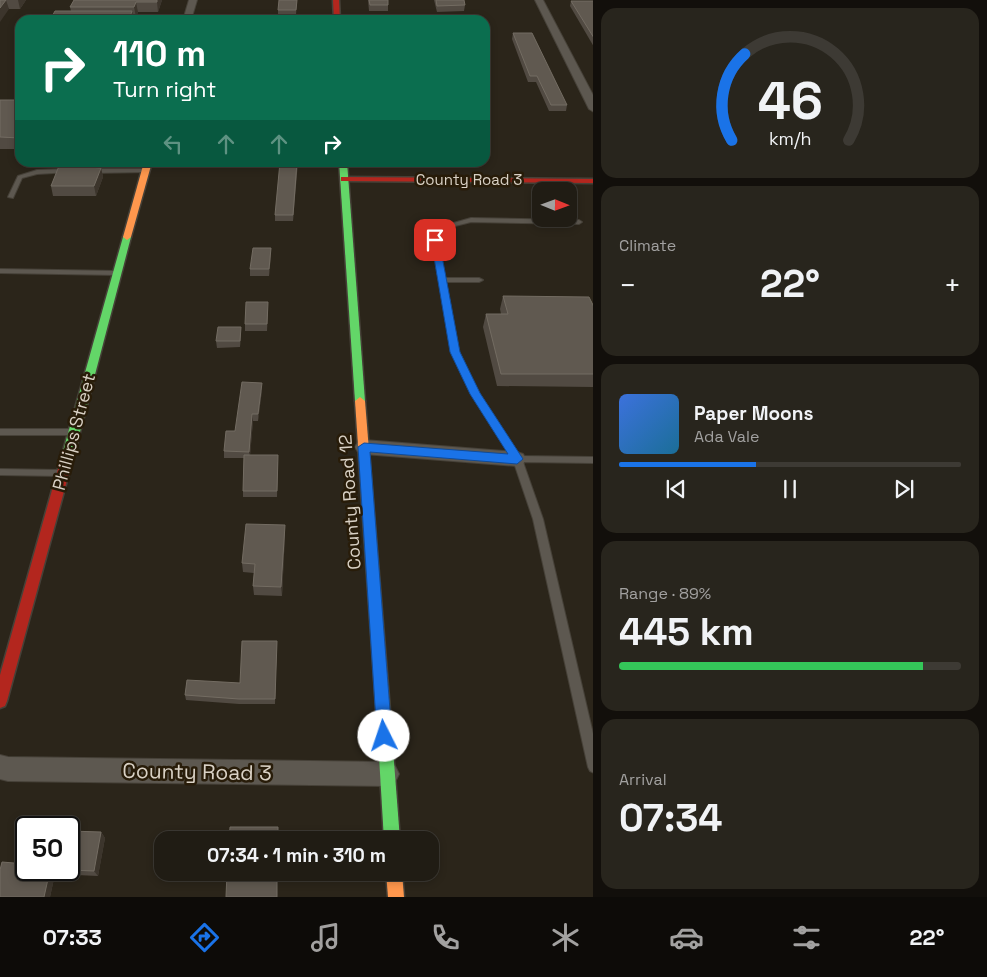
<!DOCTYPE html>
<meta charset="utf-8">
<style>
:root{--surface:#201c14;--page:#28251d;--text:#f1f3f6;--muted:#a2a1a0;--line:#3d3a34;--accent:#1a73e8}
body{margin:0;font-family:"Space Grotesk",sans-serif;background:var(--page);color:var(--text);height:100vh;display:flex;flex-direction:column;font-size:19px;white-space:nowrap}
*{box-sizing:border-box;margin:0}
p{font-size:16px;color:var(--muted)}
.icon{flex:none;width:28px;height:28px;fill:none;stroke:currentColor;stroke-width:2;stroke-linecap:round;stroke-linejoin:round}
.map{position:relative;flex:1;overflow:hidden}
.side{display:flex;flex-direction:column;gap:8px;padding:8px;background:#120f0b;width:394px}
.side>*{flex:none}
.banner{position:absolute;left:15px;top:15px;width:475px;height:152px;border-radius:15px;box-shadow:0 2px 8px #0003,0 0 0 1px var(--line);background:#0b6e4f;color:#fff;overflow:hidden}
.needle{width:32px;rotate:91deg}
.buttons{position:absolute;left:532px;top:182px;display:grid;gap:10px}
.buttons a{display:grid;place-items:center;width:45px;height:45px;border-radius:10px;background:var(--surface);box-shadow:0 2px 8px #0003,0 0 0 1px var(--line);font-size:25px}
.speed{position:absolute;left:15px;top:816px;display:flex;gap:10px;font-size:25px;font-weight:700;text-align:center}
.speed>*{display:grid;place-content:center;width:65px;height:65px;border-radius:50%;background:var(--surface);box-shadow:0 2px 8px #0003,0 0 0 1px var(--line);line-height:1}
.speed .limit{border:2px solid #111;border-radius:8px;background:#fff;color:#111}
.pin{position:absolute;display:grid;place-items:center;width:42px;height:42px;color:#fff;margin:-21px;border-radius:10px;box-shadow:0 2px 8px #0006}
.me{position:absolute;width:55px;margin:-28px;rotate:356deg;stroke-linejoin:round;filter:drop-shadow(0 0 4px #0008)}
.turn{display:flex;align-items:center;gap:18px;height:105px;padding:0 15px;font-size:22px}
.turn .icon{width:65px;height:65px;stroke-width:2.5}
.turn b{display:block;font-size:35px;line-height:42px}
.lanes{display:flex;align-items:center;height:48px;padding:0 15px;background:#0003;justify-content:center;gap:25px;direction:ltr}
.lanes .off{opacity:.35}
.big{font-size:38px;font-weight:700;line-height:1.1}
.side .widget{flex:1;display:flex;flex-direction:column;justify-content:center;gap:8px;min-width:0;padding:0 18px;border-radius:15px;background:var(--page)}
.side .dial{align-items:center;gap:0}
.dial svg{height:130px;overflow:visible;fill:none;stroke:var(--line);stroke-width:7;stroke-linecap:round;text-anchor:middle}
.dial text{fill:var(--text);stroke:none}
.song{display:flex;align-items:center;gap:15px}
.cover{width:60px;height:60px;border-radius:8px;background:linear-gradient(135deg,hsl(220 70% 55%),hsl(200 70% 35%))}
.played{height:5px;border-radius:2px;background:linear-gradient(90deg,var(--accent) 40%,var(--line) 40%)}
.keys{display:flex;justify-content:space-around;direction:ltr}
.heat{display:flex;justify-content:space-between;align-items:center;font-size:28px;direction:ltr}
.charge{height:8px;border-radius:4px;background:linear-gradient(90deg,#34c759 89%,var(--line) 0)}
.trip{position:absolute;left:154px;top:831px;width:285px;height:50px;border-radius:15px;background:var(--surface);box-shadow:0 2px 8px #0003,0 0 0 1px var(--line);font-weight:700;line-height:50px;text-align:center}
.dock{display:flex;height:80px;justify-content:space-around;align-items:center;background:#0d0b08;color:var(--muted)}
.dock .icon{width:35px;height:35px}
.dock .current{color:var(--accent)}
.dock b{font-size:22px;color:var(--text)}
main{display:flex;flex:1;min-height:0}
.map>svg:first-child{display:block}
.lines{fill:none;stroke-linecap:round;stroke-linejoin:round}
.lane-casing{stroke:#464138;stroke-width:2}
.street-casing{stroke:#464138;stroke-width:2}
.fast-casing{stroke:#464138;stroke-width:3}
.slow-casing{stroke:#464138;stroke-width:3}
.jam-casing{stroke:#464138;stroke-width:3}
.lane{fill:#5d5850;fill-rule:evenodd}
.street{fill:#5d5850;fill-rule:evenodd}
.fast{fill:#63d668;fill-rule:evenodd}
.slow{fill:#ff974d;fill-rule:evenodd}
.jam{fill:#b3261e;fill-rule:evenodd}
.wall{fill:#514a42}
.shaded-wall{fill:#3c352c}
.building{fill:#605950;stroke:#736c62}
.route{fill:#1a73e8;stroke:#114b97}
.labels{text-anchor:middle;stroke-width:5;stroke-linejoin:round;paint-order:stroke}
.far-street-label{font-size:15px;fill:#d9d1c5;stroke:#281c09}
.street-label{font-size:18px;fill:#d9d1c5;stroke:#281c09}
.near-street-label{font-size:21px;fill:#d9d1c5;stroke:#281c09}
</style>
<main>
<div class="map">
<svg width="594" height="897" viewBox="0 0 594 897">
<rect width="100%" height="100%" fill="#2b251a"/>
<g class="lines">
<!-- lane casing -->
<g class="lane-casing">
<g id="lane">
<polygon points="61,18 63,20 20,20 22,19"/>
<polygon points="121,18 139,19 141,20 119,20"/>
<polygon points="68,169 71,171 70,172 37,174 22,178 13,198 8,197 18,176 37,170"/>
<polygon points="146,169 149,171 148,172 91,173 88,171 91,169"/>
<polygon points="471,218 579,220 582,222 579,224 471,222 447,228 438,240 445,278 479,278 483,280 479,282 446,282 459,352 479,393 520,456 594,457 594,463 523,462 543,519 594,738 594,773 590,771 588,767 533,519 513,460 471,394 451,352 432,240 443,226"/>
<polygon points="0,269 117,271 121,273 117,275 0,273"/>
<polygon points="0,429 72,429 76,432 72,435 0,435"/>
<polygon points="0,469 60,470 63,471 64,473 63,475 60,476 0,475"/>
</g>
</g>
<!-- street casing -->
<g class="street-casing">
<g id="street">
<polygon points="189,0 197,0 191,20 183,20"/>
<polygon points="535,0 543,0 594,97 594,112 589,109"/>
<polygon points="364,440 517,452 523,454 526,459 523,464 517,466 364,454 358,452 355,447 358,442"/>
<polygon points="0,755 8,757 387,762 395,766 399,774 395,782 387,786 8,781 0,779"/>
</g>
</g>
<!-- fast casing -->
<g class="fast-casing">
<g id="fast">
<polygon points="339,162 347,162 365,401 360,405 355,401"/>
<polygon points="127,234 131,237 75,451 73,454 65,454 63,451 123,237"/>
<polygon points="384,716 389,718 391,723 400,840 384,840 377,723 379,718"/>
</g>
</g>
<!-- slow casing -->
<g class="slow-casing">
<g id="slow">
<polygon points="144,162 152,162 131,237 127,240 123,237"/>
<polygon points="360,397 365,401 391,723 389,728 384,730 379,728 377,723 355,401"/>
<polygon points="386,872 402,872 404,897 388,897"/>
</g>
</g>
<!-- jam casing -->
<g class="jam-casing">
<g id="jam">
<polygon points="333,0 339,0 340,20 334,20"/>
<polygon points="341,177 594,179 594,183 344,181 341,181"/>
<polygon points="69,447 73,448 75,451 7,701 5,706 0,708 0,675 63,451 65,448"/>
</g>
</g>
<!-- lane -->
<use href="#lane" class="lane"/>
<!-- street -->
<use href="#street" class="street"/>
<!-- fast -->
<use href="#fast" class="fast"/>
<!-- slow -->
<use href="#slow" class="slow"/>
<!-- jam -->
<use href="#jam" class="jam"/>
</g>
<!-- wall -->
<g class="wall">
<polygon points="0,0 26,0 20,9 9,9"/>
<polygon points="74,0 162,0 158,12 138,12 136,17 133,17 134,20 50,20 71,11 70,7"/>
<polygon points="297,0 296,15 278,15 278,10"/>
<polygon points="368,0 388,0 388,11 369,11"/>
<polygon points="434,0 464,0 465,5 464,11 437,12"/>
<polygon points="571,1 594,1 594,47 570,6"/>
<polygon points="513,33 567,105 566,111 549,111 536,82 528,82 512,39"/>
<rect x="0" y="100" width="20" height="49"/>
<polygon points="64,162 97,162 95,167 101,168 103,177 96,196 53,196 51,186 64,166"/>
<polygon points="298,162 293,221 275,221 275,215"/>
<polygon points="387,162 407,162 407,163 388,163"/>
<polygon points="271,248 271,255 269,276 250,276 250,269"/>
<polygon points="503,296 594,307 594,387 497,386 483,327 486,314 501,314 500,309"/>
<polygon points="268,309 267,331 245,331 245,324"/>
<polygon points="241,334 240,347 217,348 216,341"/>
<polygon points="262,390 258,421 253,421 250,455 278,462 277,497 243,497 243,491 244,458 224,458 224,451 235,431"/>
<polygon points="285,534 282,596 254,595 253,586 254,573 243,572 242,563"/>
<polygon points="277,641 275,704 239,704 186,700 185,695 240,683"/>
<polygon points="101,832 105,838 98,876 55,874 50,897 0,897 26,870 69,870"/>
</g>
<!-- shaded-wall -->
<g class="shaded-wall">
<polygon points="6,0 9,9 0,22 0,8"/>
<polygon points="18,0 26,0 20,9"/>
<polygon points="157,0 162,0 158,12 157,2"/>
<polygon points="136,2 138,12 136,17 134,7"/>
<polygon points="132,11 134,20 129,20"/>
<polygon points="101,168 103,177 96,196 94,186"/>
<polygon points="271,248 271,255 269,276 269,269"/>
<polygon points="241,327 241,334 240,347 240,341"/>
<polygon points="262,383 262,390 258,421 258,414"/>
<polygon points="252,414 253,421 250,458 249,452"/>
<polygon points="285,525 285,534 282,596 281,587"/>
<polygon points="101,832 105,838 98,876 94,871"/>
<polygon points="50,870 51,870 55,874 50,897 44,897"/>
</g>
<!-- building -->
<g class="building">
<polygon points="0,0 6,0 0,8"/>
<polygon points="74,0 157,0 157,2 136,2 134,7 70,7"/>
<polygon points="279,0 297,0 296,10 278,10"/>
<polygon points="369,0 388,0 388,5 370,5"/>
<polygon points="436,0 464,0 465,5 437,6"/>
<polygon points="571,1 594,1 594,38"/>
<polygon points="55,11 132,11 129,20 50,20"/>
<polygon points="513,33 532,33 567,105 551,105 537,76 530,76"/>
<polygon points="0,100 20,100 20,138 0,137"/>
<polygon points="280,162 297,162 293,215 275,215"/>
<polygon points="90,165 89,167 101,168 94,186 51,186 59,166"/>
<polygon points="253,248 271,248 269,269 250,269"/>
<polygon points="503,296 589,297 594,307 594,374 501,374 486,314 508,314"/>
<polygon points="246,302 268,302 267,324 245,324"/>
<polygon points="218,327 241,327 240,341 216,341"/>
<polygon points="242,382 262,383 258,414 252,414 249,452 224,451 226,431 235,431"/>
<polygon points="244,455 278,455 277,491 243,491"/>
<polygon points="246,524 285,525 281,587 253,586 255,564 242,563"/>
<polygon points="242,641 277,641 275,699 239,699 185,695 187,680 240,683"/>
<polygon points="230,827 278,827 278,840 229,840"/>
<polygon points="69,831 101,832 94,871 69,870"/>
<polygon points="2,862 26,864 26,870 50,870 44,897 0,897 0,870"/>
<polygon points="227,872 277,872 277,897 226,897"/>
</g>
<!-- route -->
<polygon class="route" points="435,238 439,240 460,352 480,393 523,459 517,464 370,452 392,736 389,741 384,743 379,741 377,736 358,447 364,443 508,454 470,394 450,352 431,240"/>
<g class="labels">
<!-- far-street labels -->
<g class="far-street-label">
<text x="469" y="185">County Road 3</text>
</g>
<!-- street labels -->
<g class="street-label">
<text transform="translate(74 432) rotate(-75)" y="6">Phillips Street</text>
<text transform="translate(350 502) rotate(-94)" y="6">County Road 12</text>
</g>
<!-- near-street labels -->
<g class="near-street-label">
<text transform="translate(197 772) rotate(1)" y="7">County Road 3</text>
</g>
</g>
</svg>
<div class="buttons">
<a><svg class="needle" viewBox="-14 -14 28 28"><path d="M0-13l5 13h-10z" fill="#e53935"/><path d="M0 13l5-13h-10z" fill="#a2a1a0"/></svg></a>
</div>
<div class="speed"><div class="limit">50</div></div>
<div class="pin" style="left:435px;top:240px;background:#d93025"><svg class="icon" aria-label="arrive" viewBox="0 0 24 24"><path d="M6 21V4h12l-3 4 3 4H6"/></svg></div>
<svg class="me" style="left:384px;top:736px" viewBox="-20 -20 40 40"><circle r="19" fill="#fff"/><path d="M0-13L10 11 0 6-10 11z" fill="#1a73e8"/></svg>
<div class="trip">07:34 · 1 min · 310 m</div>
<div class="banner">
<div class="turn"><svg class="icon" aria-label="right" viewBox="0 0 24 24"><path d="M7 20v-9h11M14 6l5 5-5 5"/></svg><div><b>110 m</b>Turn right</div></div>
<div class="lanes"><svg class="icon off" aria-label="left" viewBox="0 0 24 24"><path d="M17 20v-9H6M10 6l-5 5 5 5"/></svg><svg class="icon off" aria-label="ahead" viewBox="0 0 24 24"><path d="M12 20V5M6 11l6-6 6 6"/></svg><svg class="icon off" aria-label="ahead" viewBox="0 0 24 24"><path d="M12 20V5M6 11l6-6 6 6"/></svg><svg class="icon" aria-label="right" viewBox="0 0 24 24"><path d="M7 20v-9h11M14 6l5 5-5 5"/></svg></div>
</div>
</div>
<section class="side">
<div class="widget dial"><svg viewBox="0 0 100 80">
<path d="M14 69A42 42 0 1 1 86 69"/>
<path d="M14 69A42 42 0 0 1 22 16" stroke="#1a73e8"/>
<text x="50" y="56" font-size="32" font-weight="700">46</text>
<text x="50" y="72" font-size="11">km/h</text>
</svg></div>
<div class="widget"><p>Climate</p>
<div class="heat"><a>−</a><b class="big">22°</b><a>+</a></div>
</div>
<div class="widget">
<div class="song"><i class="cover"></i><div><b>Paper Moons</b><p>Ada Vale</p></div></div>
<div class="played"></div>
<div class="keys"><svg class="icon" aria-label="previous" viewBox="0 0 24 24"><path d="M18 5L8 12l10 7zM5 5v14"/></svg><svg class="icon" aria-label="pause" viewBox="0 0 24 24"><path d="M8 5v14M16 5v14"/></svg><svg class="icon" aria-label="next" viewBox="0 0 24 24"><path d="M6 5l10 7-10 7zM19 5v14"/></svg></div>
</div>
<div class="widget"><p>Range · 89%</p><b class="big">445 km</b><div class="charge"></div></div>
<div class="widget"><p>Arrival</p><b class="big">07:34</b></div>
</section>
</main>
<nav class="dock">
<b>07:33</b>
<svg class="icon current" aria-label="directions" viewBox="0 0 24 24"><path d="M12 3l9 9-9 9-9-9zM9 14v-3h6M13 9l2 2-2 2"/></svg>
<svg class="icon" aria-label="music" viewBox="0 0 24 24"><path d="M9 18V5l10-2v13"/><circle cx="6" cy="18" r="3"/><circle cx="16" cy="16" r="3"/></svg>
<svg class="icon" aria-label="phone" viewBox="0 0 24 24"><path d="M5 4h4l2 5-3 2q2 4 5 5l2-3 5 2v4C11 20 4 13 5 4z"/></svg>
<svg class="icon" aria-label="climate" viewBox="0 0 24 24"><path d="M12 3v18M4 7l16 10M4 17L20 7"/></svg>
<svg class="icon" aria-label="car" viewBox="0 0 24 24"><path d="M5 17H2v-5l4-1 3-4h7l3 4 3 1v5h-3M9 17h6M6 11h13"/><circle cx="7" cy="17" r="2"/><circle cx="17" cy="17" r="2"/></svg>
<svg class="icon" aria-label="filters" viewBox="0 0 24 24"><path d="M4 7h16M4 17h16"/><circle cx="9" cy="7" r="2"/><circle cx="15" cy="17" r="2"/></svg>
<b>22°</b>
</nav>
